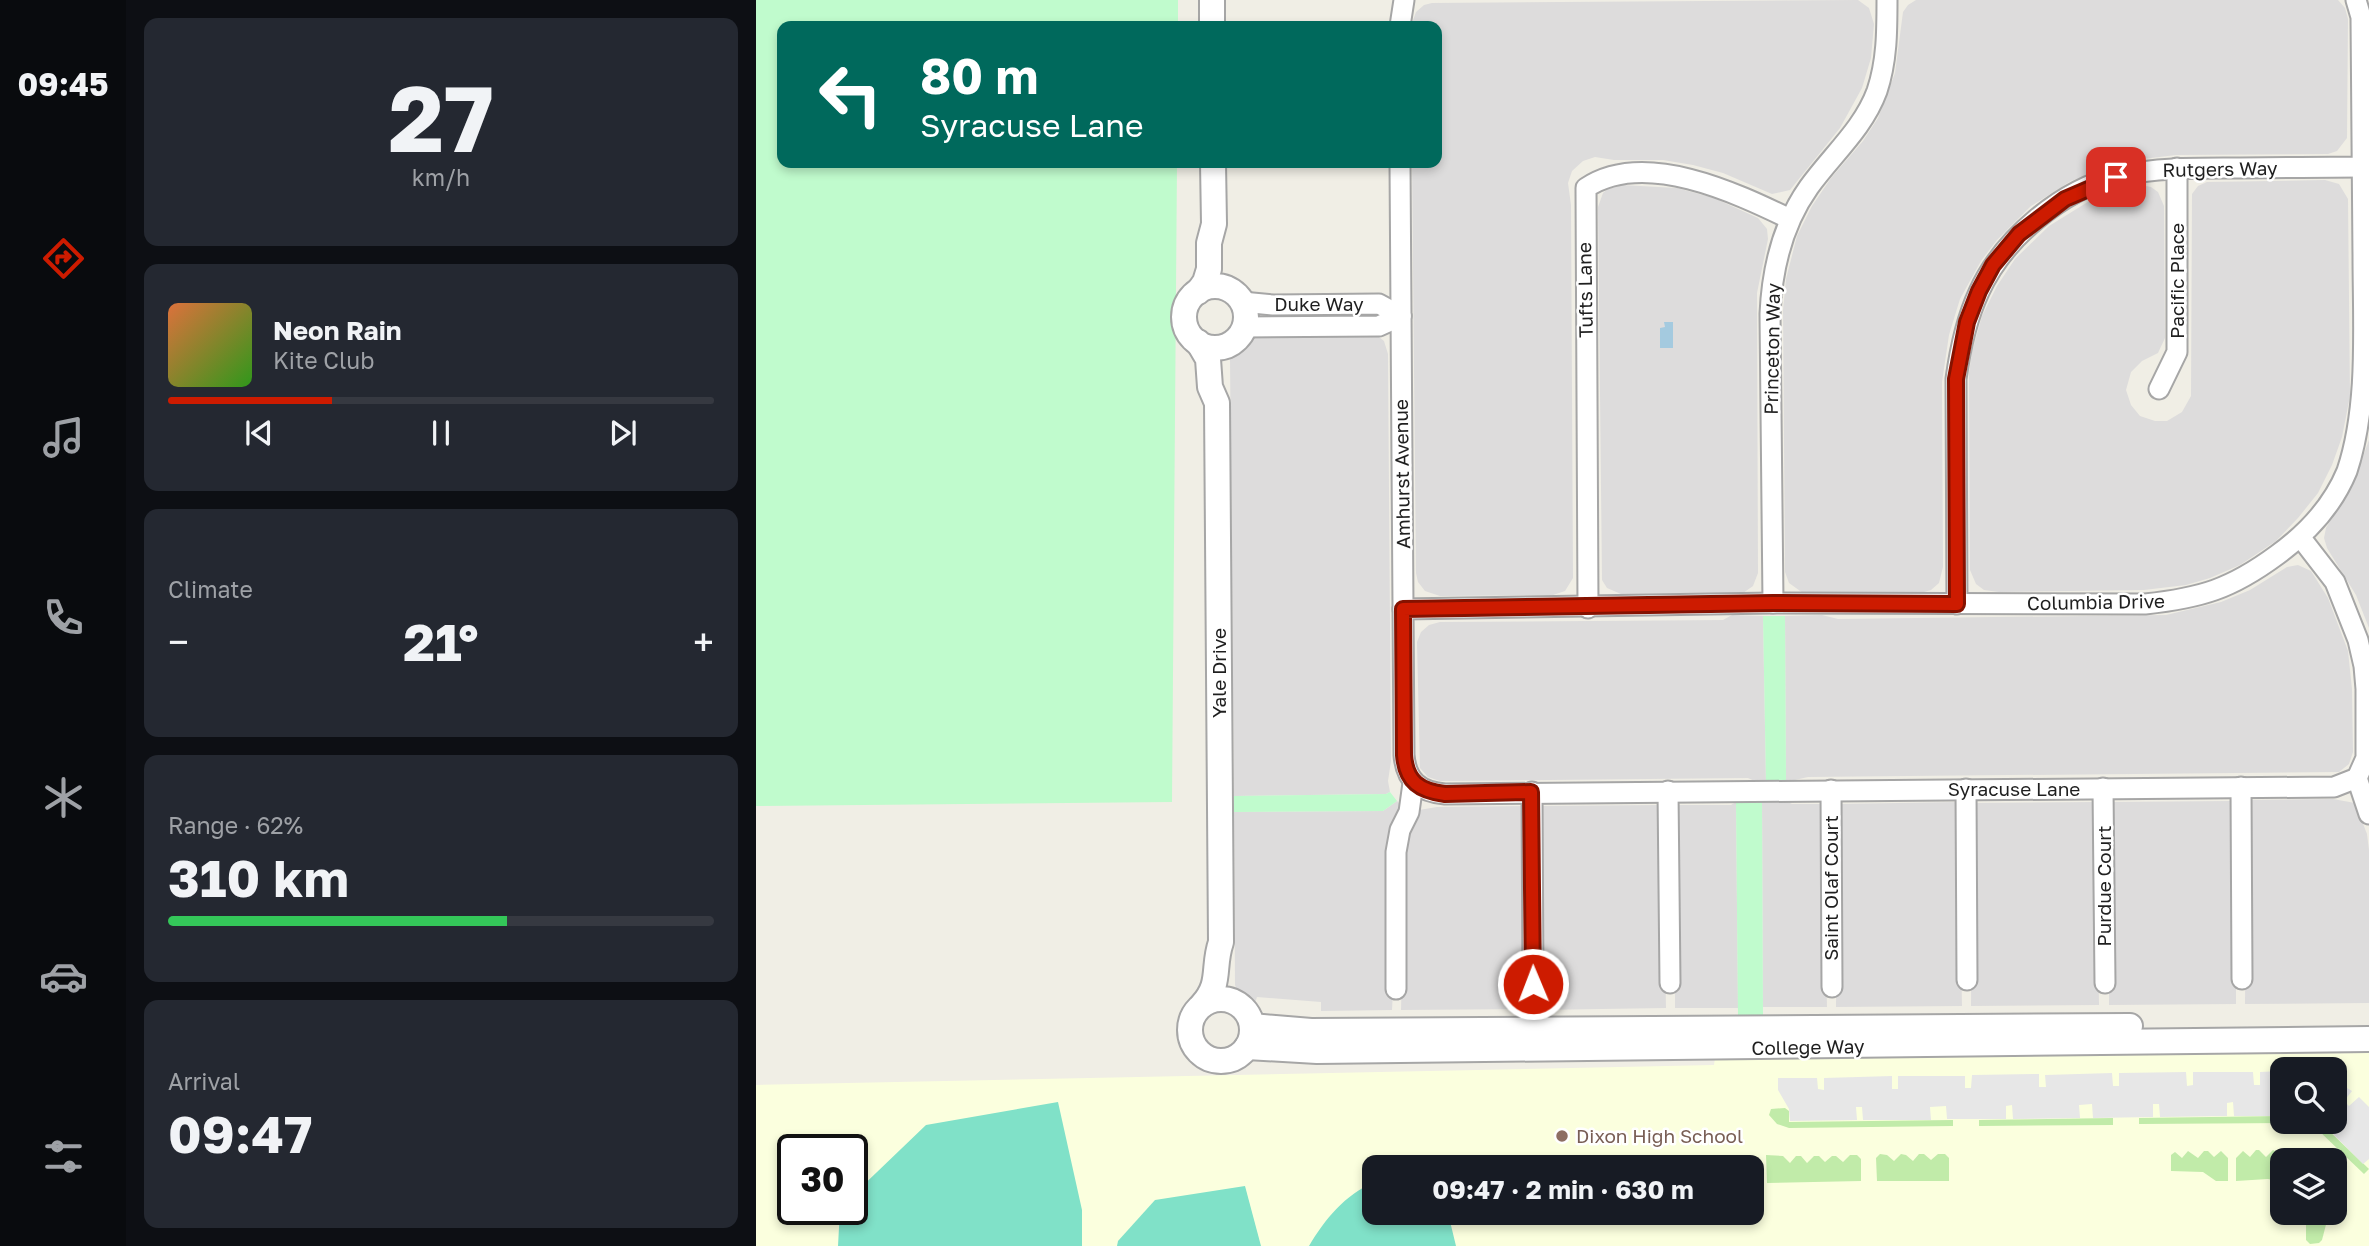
<!DOCTYPE html>
<meta charset="utf-8">
<style>
:root{--surface:#171b24;--page:#242831;--text:#f1f3f6;--muted:#9ea1a6;--line:#363941;--accent:#cd1b00}
body{margin:0;font-family:"Golos Text",sans-serif;background:var(--page);color:var(--text);height:100vh;display:flex;flex-direction:column;font-size:26px;white-space:nowrap}
*{box-sizing:border-box;margin:0}
p{font-size:23px;color:var(--muted)}
.icon{flex:none;width:38px;height:38px;fill:none;stroke:currentColor;stroke-width:2;stroke-linecap:round;stroke-linejoin:round}
.map{position:relative;flex:1;overflow:hidden}
.sheet{display:flex;flex-direction:column;gap:18px;padding:18px;background:#0d0f14;width:630px}
.sheet>*{flex:none}
.banner{position:absolute;left:21px;top:21px;width:665px;height:147px;border-radius:14px;box-shadow:0 4px 10px #0003;background:#00695c;color:#fff;overflow:hidden}
.fabs{position:absolute;left:1514px;top:1057px;display:grid;gap:14px}
.fabs a{display:grid;place-items:center;width:77px;height:77px;border-radius:14px;background:var(--surface);box-shadow:0 4px 10px #0003;font-size:35px}
.speed{position:absolute;left:21px;top:1134px;display:flex;gap:14px;font-size:35px;font-weight:700;text-align:center}
.speed>*{display:grid;place-content:center;width:91px;height:91px;border-radius:50%;background:var(--surface);box-shadow:0 4px 10px #0003;line-height:1}
.speed .limit{border:4px solid #111;border-radius:10px;background:#fff;color:#111}
.pin{position:absolute;display:grid;place-items:center;width:60px;height:60px;color:#fff;margin:-30px;border-radius:14px;box-shadow:0 4px 10px #0006}
.me{position:absolute;width:77px;margin:-38px;rotate:359deg;stroke-linejoin:round;filter:drop-shadow(0 0 5px #0008)}
.turn{display:flex;align-items:center;gap:24px;height:147px;padding:0 28px;font-size:32px}
.turn .icon{width:91px;height:91px;stroke-width:2.5}
.turn b{display:block;font-size:49px;line-height:60px}
.big{font-size:52px;font-weight:700;line-height:1.1}
.sheet .card{flex:1;display:flex;flex-direction:column;justify-content:center;gap:10px;min-width:0;padding:0 24px;border-radius:14px;background:var(--page)}
.sheet .dial{align-items:center;gap:0}
.dial b{font-size:91px;line-height:1}
.song{display:flex;align-items:center;gap:21px}
.cover{width:84px;height:84px;border-radius:10px;background:linear-gradient(135deg,hsl(20 70% 55%),hsl(110 70% 35%))}
.played{height:7px;border-radius:4px;background:linear-gradient(90deg,var(--accent) 30%,var(--line) 30%)}
.keys{display:flex;justify-content:space-around;direction:ltr}
.heat{display:flex;justify-content:space-between;align-items:center;font-size:38px;direction:ltr}
.charge{height:10px;border-radius:5px;background:linear-gradient(90deg,#34c759 62%,var(--line) 0)}
.trip{position:absolute;left:606px;top:1155px;width:402px;height:70px;border-radius:14px;background:var(--surface);box-shadow:0 4px 10px #0003;font-weight:700;line-height:70px;text-align:center}
main{display:flex;flex:1;min-height:0}
.menu{display:flex;flex-direction:column;width:126px;justify-content:space-around;align-items:center;background:#090b0e;color:var(--muted)}
.menu .icon{width:49px;height:49px}
.menu .current{color:var(--accent)}
.menu b{font-size:32px;color:var(--text)}
.map>svg:first-child{display:block}
.residential{fill:#dddcdc}
.education{fill:#fbffde;fill-rule:evenodd}
.grass{fill:#c1eba9}
.park{fill:#c0fbcd}
.pitch{fill:#80e1c8}
.parking{fill:#e7e7e7}
.water{fill:#a4cadf}
.lines{fill:none;stroke-linecap:round;stroke-linejoin:round}
.minor-casing{stroke:#a6a6a6;stroke-width:23}
.tertiary-casing{stroke:#a6a6a6;stroke-width:28}
.minor{stroke:#fff;stroke-width:19}
.tertiary{stroke:#fff;stroke-width:24}
.route-casing{stroke:#851200;stroke-width:18}
.route{stroke:#cd1b00;stroke-width:12}
.education-dot{fill:#8d6e63;stroke:#fff;stroke-width:2.5}
.labels{text-anchor:middle;stroke-width:5;stroke-linejoin:round;paint-order:stroke}
.street-label{font-size:19px;fill:#1f1f1f;stroke:#fff}
.education-label{font-size:19px;fill:#785e54;stroke:#fff;text-anchor:start}
</style>
<main>
<nav class="menu">
<b>09:45</b>
<svg class="icon current" aria-label="directions" viewBox="0 0 24 24"><path d="M12 3l9 9-9 9-9-9zM9 14v-3h6M13 9l2 2-2 2"/></svg>
<svg class="icon" aria-label="music" viewBox="0 0 24 24"><path d="M9 18V5l10-2v13"/><circle cx="6" cy="18" r="3"/><circle cx="16" cy="16" r="3"/></svg>
<svg class="icon" aria-label="phone" viewBox="0 0 24 24"><path d="M5 4h4l2 5-3 2q2 4 5 5l2-3 5 2v4C11 20 4 13 5 4z"/></svg>
<svg class="icon" aria-label="climate" viewBox="0 0 24 24"><path d="M12 3v18M4 7l16 10M4 17L20 7"/></svg>
<svg class="icon" aria-label="car" viewBox="0 0 24 24"><path d="M5 17H2v-5l4-1 3-4h7l3 4 3 1v5h-3M9 17h6M6 11h13"/><circle cx="7" cy="17" r="2"/><circle cx="17" cy="17" r="2"/></svg>
<svg class="icon" aria-label="filters" viewBox="0 0 24 24"><path d="M4 7h16M4 17h16"/><circle cx="9" cy="7" r="2"/><circle cx="15" cy="17" r="2"/></svg>
</nav>
<section class="sheet">
<div class="card dial"><b>27</b><p>km/h</p></div>
<div class="card">
<div class="song"><i class="cover"></i><div><b>Neon Rain</b><p>Kite Club</p></div></div>
<div class="played"></div>
<div class="keys"><svg class="icon" aria-label="previous" viewBox="0 0 24 24"><path d="M18 5L8 12l10 7zM5 5v14"/></svg><svg class="icon" aria-label="pause" viewBox="0 0 24 24"><path d="M8 5v14M16 5v14"/></svg><svg class="icon" aria-label="next" viewBox="0 0 24 24"><path d="M6 5l10 7-10 7zM19 5v14"/></svg></div>
</div>
<div class="card"><p>Climate</p>
<div class="heat"><a>−</a><b class="big">21°</b><a>+</a></div>
</div>
<div class="card"><p>Range · 62%</p><b class="big">310 km</b><div class="charge"></div></div>
<div class="card"><p>Arrival</p><b class="big">09:47</b></div>
</section>
<div class="map">
<svg width="1613" height="1246" viewBox="0 0 1613 1246">
<rect width="100%" height="100%" fill="#f0eee5"/>
<!-- residential -->
<g class="residential">
<polygon points="1102,0 1113,8 1118,24 1115,58 1106,88 1084,128 1034,190 1016,194 967,173 937,165 907,160 858,160 839,157 827,161 816,171 812,183 815,205 817,578 809,591 797,595 684,596 669,591 662,582 660,573 656,163 681,163 681,26 655,26 660,12 668,5 676,3"/>
<polygon points="1160,0 1582,0 1589,8 1592,19 1591,138 1581,151 1572,154 1420,155 1370,161 1315,181 1275,206 1241,240 1225,261 1204,299 1193,335 1186,382 1187,567 1183,583 1175,590 1168,592 1047,593 1033,583 1029,572 1027,310 1030,279 1041,236 1056,206 1075,178 1107,141 1122,118 1139,73 1147,12 1152,5"/>
<polygon points="1569,180 1583,184 1592,199 1594,396 1586,437 1576,465 1562,493 1542,518 1520,541 1484,565 1454,578 1430,585 1388,590 1243,592 1228,590 1220,584 1214,570 1213,373 1216,352 1226,316 1241,286 1259,259 1293,226 1335,200 1365,189 1385,185 1395,187 1402,192 1408,206 1409,338 1402,353 1386,361 1375,372 1370,390 1375,405 1384,416 1399,421 1411,421 1426,412 1435,396 1436,194 1442,186 1451,182"/>
<polygon points="866,185 921,188 958,198 1002,218 1011,229 1012,239 1001,293 1002,573 997,586 987,593 865,594 851,588 846,580 842,207 847,193 852,189"/>
<polygon points="618,333 628,341 632,354 635,761 632,781 634,792 630,794 478,796 474,359 480,347 493,335"/>
<polygon points="1613,440 1613,628 1600,595 1571,548 1568,538 1570,528 1598,481"/>
<polygon points="1542,565 1555,571 1572,598 1592,651 1596,689 1597,752 1593,764 1583,772 1052,777 1030,782 1029,616 1066,615 1082,619 1410,615 1465,602 1494,590 1531,567"/>
<polygon points="976,615 1007,616 1010,782 1001,782 992,778 684,781 672,777 664,768 661,642 665,632 673,625 684,622 967,620"/>
<polygon points="1577,799 1599,803 1611,834 1613,850 1613,1003 1489,1004 1490,800"/>
<polygon points="1006,800 1030,801 1036,804 1066,804 1071,1007 1007,1007"/>
<polygon points="641,801 646,806 636,1010 565,1011 565,1002 501,997 499,1003 494,1007 483,995 479,985 478,812 627,811"/>
<polygon points="1475,801 1477,979 1480,979 1480,1004 1353,1005 1354,802"/>
<polygon points="980,802 982,1008 919,1008 919,805 975,805"/>
<polygon points="1202,802 1206,1006 1080,1007 1081,804"/>
<polygon points="1340,802 1343,1005 1215,1006 1216,803"/>
<polygon points="906,805 910,1008 781,1010 782,806"/>
<polygon points="767,806 772,1009 645,1010 649,841 663,810 681,807"/>
</g>
<!-- education -->
<path class="education" d="M1613,1053V1246H0V1085L958,1065L959,1058ZM1526,1069H1578V1122H1526ZM37,1150H96V1209H37ZM1526,1160H1578V1213H1526ZM618,1167H996V1213H618Z"/>
<!-- grass -->
<g class="grass">
<polygon points="1029,1108 1033,1111 1033,1122 1197,1120 1197,1126 1033,1128 1021,1124 1013,1115 1015,1109"/>
<polygon points="1526,1116 1526,1122 1557,1122 1554,1126 1536,1123 1383,1124 1383,1118"/>
<polygon points="1357,1118 1357,1125 1223,1126 1223,1120"/>
<polygon points="1564,1124 1571,1129 1613,1169 1608,1174 1561,1129"/>
<polygon points="1500,1150 1503,1150 1510,1157 1517,1150 1527,1156 1533,1150 1541,1157 1541,1160 1526,1160 1526,1182 1512,1179 1480,1181 1480,1158 1487,1151 1494,1157"/>
<polygon points="1432,1151 1442,1158 1448,1151 1452,1151 1458,1157 1465,1151 1472,1158 1472,1181 1460,1181 1447,1172 1415,1171 1415,1155 1419,1152 1426,1158"/>
<polygon points="1124,1154 1131,1155 1138,1161 1145,1154 1150,1155 1157,1161 1163,1154 1168,1154 1175,1160 1182,1154 1189,1154 1193,1158 1193,1181 1121,1181 1120,1158"/>
<polygon points="1010,1155 1027,1156 1034,1163 1040,1156 1045,1156 1051,1163 1058,1156 1063,1156 1069,1162 1076,1156 1080,1156 1087,1162 1094,1155 1101,1155 1105,1159 1105,1181 1011,1183"/>
<polygon points="1550,1213 1573,1213 1566,1240 1563,1243 1554,1244 1550,1240"/>
</g>
<!-- park -->
<g class="park">
<polygon points="0,0 422,0 422,26 26,26 26,163 421,163 416,802 0,806"/>
<polygon points="1007,616 1029,616 1030,782 1010,782"/>
<polygon points="634,792 641,801 627,811 478,812 478,796 630,794"/>
<polygon points="1006,800 1007,1018 982,1018 980,802"/>
</g>
<!-- pitch -->
<g class="pitch">
<polygon points="302,1102 326,1210 326,1246 82,1246 84,1209 96,1209 96,1196 170,1125"/>
<path d="M618,1182V1213H692L700,1246H553C569,1219 589,1195 618,1182Z"/>
<polygon points="489,1186 505,1246 361,1246 362,1241 399,1200"/>
</g>
<!-- parking -->
<g class="parking">
<polygon points="1526,1071 1526,1116 1478,1116 1477,1102 1471,1103 1471,1116 1404,1117 1403,1104 1397,1104 1397,1117 1337,1118 1336,1104 1323,1105 1324,1118 1257,1119 1256,1105 1250,1106 1250,1119 1191,1119 1190,1106 1174,1107 1175,1120 1107,1120 1106,1107 1100,1107 1101,1120 1034,1121 1033,1109 1022,1090 1022,1078 1061,1078 1062,1089 1068,1090 1068,1078 1136,1076 1136,1089 1142,1089 1142,1076 1209,1076 1209,1088 1215,1088 1216,1075 1283,1074 1283,1087 1290,1087 1289,1075 1356,1073 1357,1086 1363,1086 1363,1073 1430,1072 1431,1086 1437,1085 1437,1072 1497,1072 1498,1085 1504,1085 1504,1072"/>
<polygon points="1579,1081 1596,1091 1588,1101 1593,1106 1603,1097 1613,1107 1613,1159 1607,1164 1569,1126 1562,1122 1578,1122"/>
</g>
<!-- water -->
<polygon class="water" points="908,322 917,322 917,348 904,348 904,328 909,327"/>
<g class="lines">
<!-- minor casing -->
<g class="minor-casing">
<g id="minor">
<polyline points="644,26 648,0"/>
<path d="M644,163L648,755C650,781 664,792 689,794L1578,787L1601,778L1610,758V689L1608,666L1602,640L1579,582L1545,538"/>
<polyline points="486,302 517,305 623,304 645,316"/>
<polyline points="488,327 623,326 645,316"/>
<polyline points="1403,389 1421,352 1421,168"/>
<path d="M1017,603L1014,314C1016,269 1026,225 1053,187C1076,155 1107,129 1121,91C1131,61 1131,31 1131,0"/>
<path d="M1201,604L1200,379C1204,349 1210,320 1223,292C1247,239 1305,190 1362,176C1402,167 1443,168 1484,168C1525,168 1565,167 1606,167L1613,164"/>
<path d="M832,608L830,188C888,149 980,193 1034,219"/>
<path d="M647,609L1017,603L1389,604C1445,598 1475,589 1521,555C1550,534 1577,505 1591,471C1613,405 1607,325 1607,255C1606,176 1606,97 1605,17L1600,0"/>
<polyline points="1601,778 1613,814"/>
<polyline points="1485,787 1486,979"/>
<polyline points="1347,788 1349,983"/>
<polyline points="1210,789 1211,980"/>
<polyline points="1075,790 1076,987"/>
<polyline points="912,791 914,983"/>
<polyline points="776,792 777,984"/>
<polyline points="640,989 640,852 644,830 653,812 657,783"/>
</g>
</g>
<!-- tertiary casing -->
<g class="tertiary-casing">
<g id="tertiary">
<polyline points="456,0 456,26"/>
<circle cx="459" cy="317" r="31"/>
<polyline points="442,292 449,282 453,269 453,243 458,224 457,163"/>
<path d="M442,342L452,359L454,387L461,403L465,942C456,968 466,983 446,1005"/>
<circle cx="465" cy="1030" r="31"/>
<polyline points="496,1026 555,1031 1374,1026"/>
<polyline points="491,1047 561,1051 1613,1039"/>
</g>
</g>
<!-- minor -->
<use href="#minor" class="minor"/>
<!-- tertiary -->
<use href="#tertiary" class="tertiary"/>
</g>
<g class="lines">
<!-- route casing -->
<g class="route-casing">
<path id="route" d="M777,984L775,792L689,794C664,791 650,782 648,755L647,609L1017,603L1201,604L1200,379L1211,322L1223,291L1237,265L1263,234L1309,199L1360,177"/>
</g>
<!-- route -->
<use href="#route" class="route"/>
</g>
<!-- markers -->
<circle class="education-dot" cx="806" cy="1136" r="7"/>
<g class="labels">
<!-- street labels -->
<g class="street-label">
<text transform="translate(1464 169) rotate(-1)" y="7">Rutgers Way</text>
<text transform="translate(1421 281) rotate(-90)" y="7">Pacific Place</text>
<text transform="translate(829 290) rotate(-91)" y="7">Tufts Lane</text>
<text x="563" y="311">Duke Way</text>
<text transform="translate(1016 349) rotate(-89)" y="7">Princeton Way</text>
<text transform="translate(646 474) rotate(-91)" y="7">Amhurst Avenue</text>
<text transform="translate(1340 602) rotate(-1)" y="7">Columbia Drive</text>
<text transform="translate(463 673) rotate(-90)" y="7">Yale Drive</text>
<text x="1258" y="796">Syracuse Lane</text>
<text transform="translate(1348 886) rotate(-90)" y="7">Purdue Court</text>
<text transform="translate(1075 888) rotate(-90)" y="7">Saint Olaf Court</text>
<text transform="translate(1052 1047) rotate(-1)" y="7">College Way</text>
</g>
<!-- education labels -->
<g class="education-label">
<text x="820" y="1143">Dixon High School</text>
</g>
</g>
</svg>
<div class="fabs">
<a><svg class="icon" aria-label="search" viewBox="0 0 24 24"><circle cx="10" cy="10" r="6"/><path d="M15 15l6 6"/></svg></a>
<a><svg class="icon" aria-label="layers" viewBox="0 0 24 24"><path d="M12 4l9 5-9 5-9-5zM3 14l9 5 9-5"/></svg></a>
</div>
<div class="speed"><div class="limit">30</div></div>
<div class="pin" style="left:1360px;top:177px;background:#d93025"><svg class="icon" aria-label="arrive" viewBox="0 0 24 24"><path d="M6 21V4h12l-3 4 3 4H6"/></svg></div>
<svg class="me" style="left:777px;top:984px" viewBox="-20 -20 40 40"><circle r="17" fill="#cd1b00" stroke="#fff" stroke-width="3"/><path d="M0-11L8 9 0 5-8 9z" fill="#fff"/></svg>
<div class="trip">09:47 · 2 min · 630 m</div>
<div class="banner">
<div class="turn"><svg class="icon" aria-label="left" viewBox="0 0 24 24"><path d="M17 20v-9H6M10 6l-5 5 5 5"/></svg><div><b>80 m</b>Syracuse Lane</div></div>
</div>
</div>
</main>
